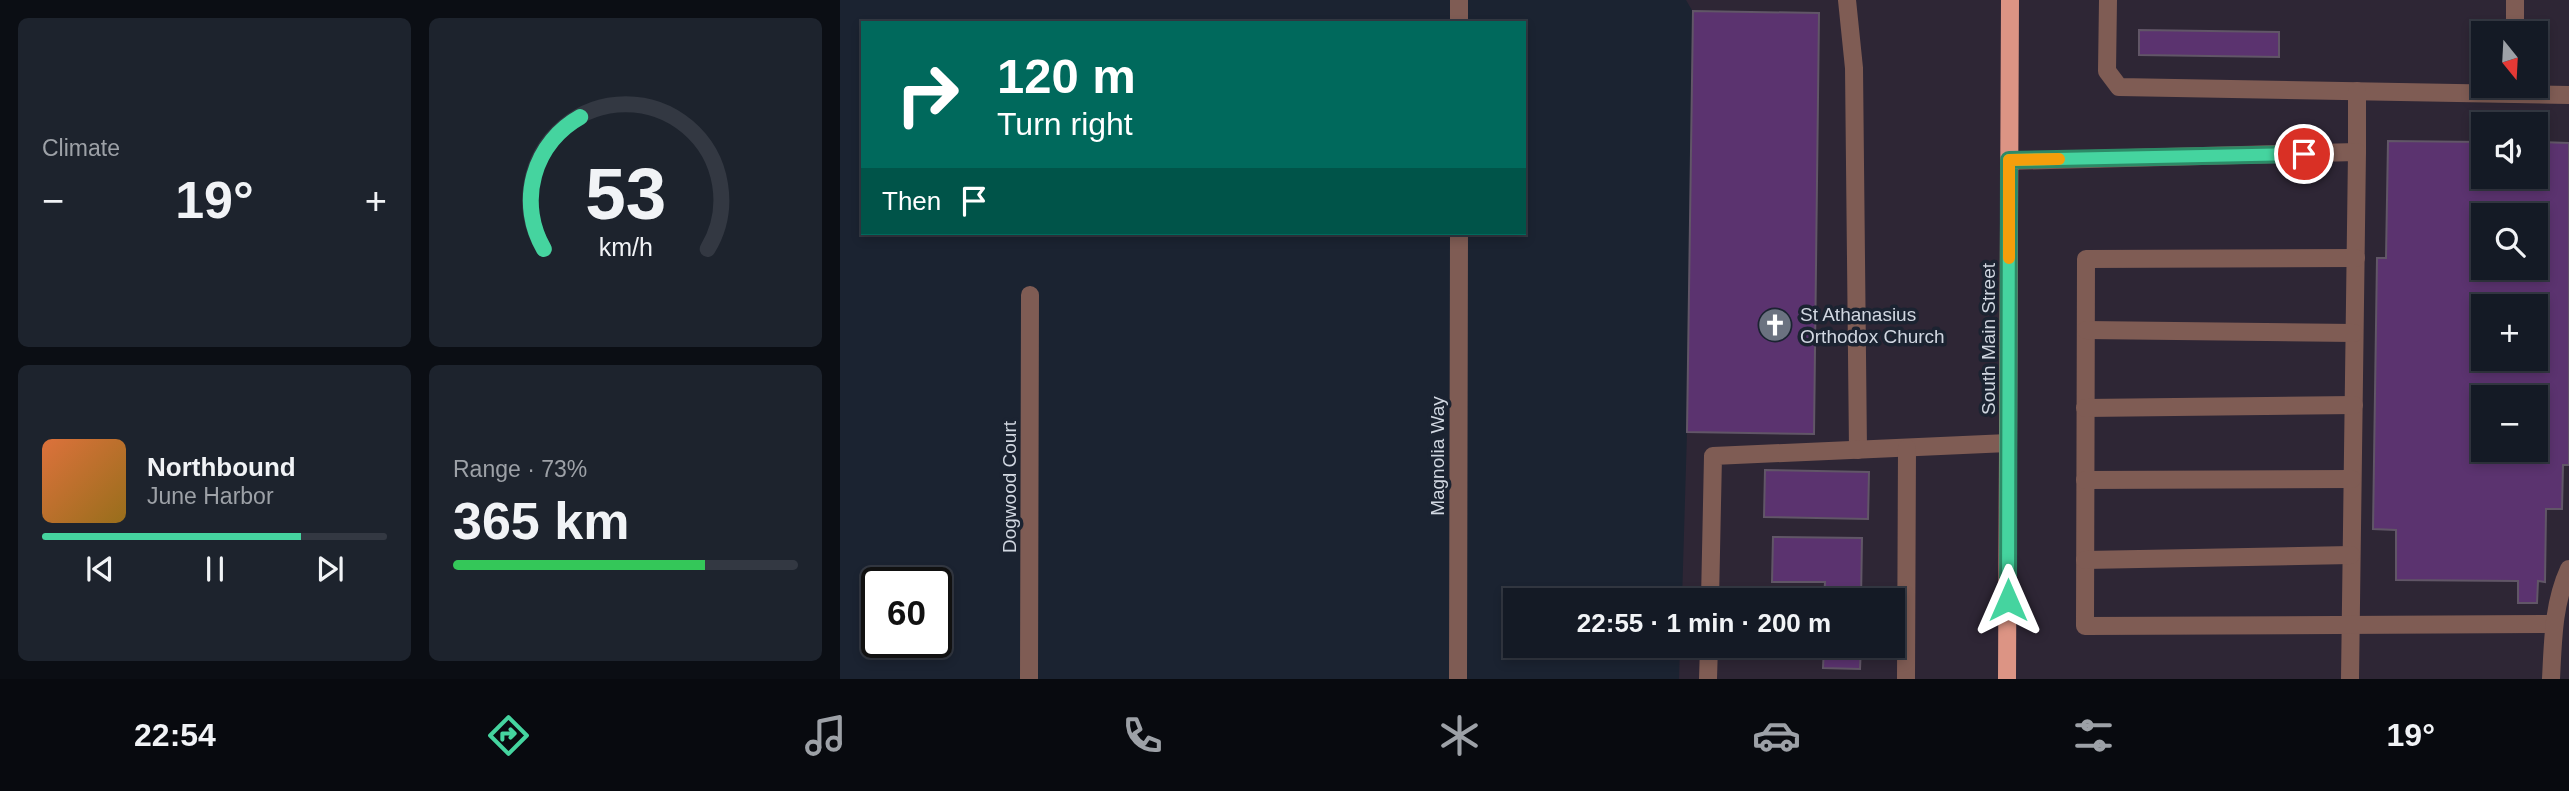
<!DOCTYPE html>
<meta charset="utf-8">
<style>
:root{--surface:#141a25;--page:#1d232d;--text:#f1f3f6;--muted:#9da1a7;--line:#333842;--accent:#45d49f}
body{margin:0;font-family:Arial,sans-serif;background:var(--page);color:var(--text);height:100vh;display:flex;flex-direction:column;font-size:26px;white-space:nowrap}
*{box-sizing:border-box;margin:0}
p{font-size:23px;color:var(--muted)}
.icon{flex:none;width:38px;height:38px;fill:none;stroke:currentColor;stroke-width:2;stroke-linecap:round;stroke-linejoin:round}
.map{position:relative;flex:1;overflow:hidden}
.side{display:flex;flex-direction:column;gap:18px;padding:18px;background:#0b0e14;width:840px}
.side>*{flex:none}
.top-card{position:absolute;left:21px;top:21px;width:665px;height:214px;border-radius:0px;box-shadow:0 4px 10px #0003,0 0 0 2px var(--line);background:#00695c;color:#fff;overflow:hidden}
.needle{width:46px;rotate:162deg}
.controls{position:absolute;left:1631px;top:21px;display:grid;gap:14px}
.controls a{display:grid;place-items:center;width:77px;height:77px;border-radius:0px;background:var(--surface);box-shadow:0 4px 10px #0003,0 0 0 2px var(--line);font-size:35px}
.speed{position:absolute;left:21px;top:567px;display:flex;gap:14px;font-size:35px;font-weight:700;text-align:center}
.speed>*{display:grid;place-content:center;width:91px;height:91px;border-radius:50%;background:var(--surface);box-shadow:0 4px 10px #0003,0 0 0 2px var(--line);line-height:1}
.speed .limit{border:4px solid #111;border-radius:10px;background:#fff;color:#111}
.pin{position:absolute;display:grid;place-items:center;width:60px;height:60px;color:#fff;margin:-30px;border:4px solid #fff;border-radius:50%;box-shadow:0 2px 7px #0007}
.me{position:absolute;width:77px;margin:-38px;rotate:0deg;stroke-linejoin:round;filter:drop-shadow(0 0 5px #0008)}
.turn{display:flex;align-items:center;gap:24px;height:147px;padding:0 21px;font-size:32px}
.turn .icon{width:91px;height:91px;stroke-width:2.5}
.turn b{display:block;font-size:49px;line-height:60px}
.then{display:flex;align-items:center;height:66px;padding:0 21px;background:#0003;gap:14px;font-size:26px}
.big{font-size:52px;font-weight:800;line-height:1.1}
.side .card{flex:1;display:flex;flex-direction:column;justify-content:center;gap:10px;min-width:0;padding:0 24px;border-radius:10px;background:var(--page)}
.side .dial{align-items:center;gap:0}
.dial svg{height:182px;overflow:visible;fill:none;stroke:var(--line);stroke-width:7;stroke-linecap:round;text-anchor:middle}
.dial text{fill:var(--text);stroke:none}
.song{display:flex;align-items:center;gap:21px}
.cover{width:84px;height:84px;border-radius:10px;background:linear-gradient(135deg,hsl(20 70% 55%),hsl(40 70% 35%))}
.played{height:7px;border-radius:4px;background:linear-gradient(90deg,var(--accent) 75%,var(--line) 75%)}
.keys{display:flex;justify-content:space-around;direction:ltr}
.heat{display:flex;justify-content:space-between;align-items:center;font-size:38px;direction:ltr}
.charge{height:10px;border-radius:5px;background:linear-gradient(90deg,#34c759 73%,var(--line) 0)}
.side .tiles{flex:1;display:grid;gap:18px;grid-template-columns:repeat(2,1fr)}
.trip{position:absolute;left:663px;top:588px;width:402px;height:70px;border-radius:0px;background:var(--surface);box-shadow:0 4px 10px #0003,0 0 0 2px var(--line);font-weight:800;line-height:70px;text-align:center}
.tab-bar{display:flex;height:112px;justify-content:space-around;align-items:center;background:#080a0f;color:var(--muted)}
.tab-bar .icon{width:49px;height:49px}
.tab-bar .active{color:var(--accent)}
.tab-bar b{font-size:32px;color:var(--text)}
main{display:flex;flex:1;min-height:0}
.map>svg:first-child{display:block}
.commercial{fill:#2e2635;fill-rule:evenodd}
.building{fill:#5b336f;stroke:#615667;stroke-width:2;fill-rule:evenodd}
.lines{fill:none;stroke-linecap:round;stroke-linejoin:round}
.minor{stroke:#7f5c54;stroke-width:18}
.major{stroke:#dc9484;stroke-width:18}
.route-casing{stroke:#2d8a67;stroke-width:18}
.route{stroke:#45d49f;stroke-width:12}
.slow{stroke:#f59e0b;stroke-width:12}
.labels{text-anchor:middle;stroke-width:7;stroke-linejoin:round;paint-order:stroke}
.poi-label{font-size:19px;fill:#d1d7e1;stroke:#1b2331;text-anchor:start}
.street-label{font-size:19px;fill:#d1d7e1;stroke:#1b2331}
</style>
<main>
<section class="side">
<div class="tiles">
<div class="card"><p>Climate</p>
<div class="heat"><a>−</a><b class="big">19°</b><a>+</a></div>
</div>
<div class="card dial"><svg viewBox="0 0 100 80">
<path d="M14 69A42 42 0 1 1 86 69"/>
<path d="M14 69A42 42 0 0 1 30 11" stroke="#45d49f"/>
<text x="50" y="56" font-size="32" font-weight="700">53</text>
<text x="50" y="72" font-size="11">km/h</text>
</svg></div>
<div class="card">
<div class="song"><i class="cover"></i><div><b>Northbound</b><p>June Harbor</p></div></div>
<div class="played"></div>
<div class="keys"><svg class="icon" aria-label="previous" viewBox="0 0 24 24"><path d="M18 5L8 12l10 7zM5 5v14"/></svg><svg class="icon" aria-label="pause" viewBox="0 0 24 24"><path d="M8 5v14M16 5v14"/></svg><svg class="icon" aria-label="next" viewBox="0 0 24 24"><path d="M6 5l10 7-10 7zM19 5v14"/></svg></div>
</div>
<div class="card"><p>Range · 73%</p><b class="big">365 km</b><div class="charge"></div></div>
</div>
</section>
<div class="map">
<svg width="1729" height="679" viewBox="0 0 1729 679">
<rect width="100%" height="100%" fill="#1b2331"/>
<!-- commercial -->
<path class="commercial" d="M846,0H1729V679H839L840,646H1054V600H842L847,432L853,12ZM1643,33H1696V86H1643ZM1643,124H1696V177H1643ZM1643,215H1696V268H1643ZM1643,306H1696V359H1643ZM1643,397H1696V450H1643Z"/>
<!-- building -->
<g class="building">
<polygon points="853,11 979,13 974,434 847,432"/>
<polygon points="1299,30 1439,32 1439,57 1299,55"/>
<path d="M1548,141L1643,142V177H1696V142L1729,143V465H1723L1722,509H1706L1705,582L1698,581L1697,603H1678V581L1556,580V530L1533,529L1537,258H1546ZM1643,215H1696V268H1643ZM1643,306H1696V359H1643ZM1643,397H1696V450H1643Z"/>
<polygon points="925,470 1029,472 1028,519 924,517"/>
<polygon points="933,537 1022,538 1021,600 984,600 985,582 932,582"/>
<polygon points="984,646 1021,646 1020,669 983,668"/>
</g>
<g class="lines">
<!-- minor -->
<g class="minor">
<polyline points="1007,0 1014,68 1018,450"/>
<polyline points="1268,0 1267,71 1279,87 1729,95"/>
<polyline points="619,23 619,0"/>
<polyline points="1675,33 1675,0"/>
<polyline points="1517,152 1517,91"/>
<polyline points="1169,161 1517,152 1510,679"/>
<polyline points="1516,258 1246,259 1245,626 1714,624"/>
<polyline points="1246,330 1514,333"/>
<polyline points="1245,408 1514,405"/>
<polyline points="1245,480 1512,479"/>
<polyline points="1245,560 1511,555"/>
<polyline points="870,600 873,456 1168,443"/>
<polyline points="189,679 190,295"/>
<polyline points="618,679 619,233"/>
<polyline points="868,679 869,646"/>
<polyline points="1066,679 1067,448"/>
<path d="M1711,679C1713,641 1713,604 1729,569"/>
</g>
<!-- major -->
<polyline class="major" points="1167,679 1170,0"/>
</g>
<g class="lines">
<!-- route casing -->
<g class="route-casing">
<polyline id="route" points="1168,600 1169,160 1464,154"/>
</g>
<!-- route -->
<use href="#route" class="route"/>
<!-- slow -->
<polyline class="slow" points="1169,258 1169,160 1219,159"/>
</g>
<!-- icons -->
<defs>
<g id="church-disc" transform="scale(1.75)"><circle r="9.5" fill="#6b7280" stroke="#1b2331"/><path d="M-1.2-6h2.4v3.5h3.3v2.4h-3.3V6h-2.4V-.1h-3.3v-2.4h3.3Z" fill="#fff"/></g>
</defs>
<g fill-rule="evenodd">
<use href="#church-disc" x="935" y="325"/>
</g>
<g class="labels">
<!-- poi labels -->
<g class="poi-label">
<text x="960" y="321">St Athanasius<tspan x="960" dy="22">Orthodox Church</tspan></text>
</g>
<!-- street labels -->
<g class="street-label">
<text transform="translate(1148 339) rotate(-90)" y="7">South Main Street</text>
<text transform="translate(597 456) rotate(-90)" y="7">Magnolia Way</text>
<text transform="translate(169 487) rotate(-90)" y="7">Dogwood Court</text>
</g>
</g>
</svg>
<div class="controls">
<a><svg class="needle" viewBox="-14 -14 28 28"><path d="M0-13l5 13h-10z" fill="#e53935"/><path d="M0 13l5-13h-10z" fill="#9da1a7"/></svg></a>
<a><svg class="icon" aria-label="sound" viewBox="0 0 24 24"><path d="M4 9h4l5-4v14l-5-4H4zM17 9q2 3 0 6"/></svg></a>
<a><svg class="icon" aria-label="search" viewBox="0 0 24 24"><circle cx="10" cy="10" r="6"/><path d="M15 15l6 6"/></svg></a>
<a>+</a>
<a>−</a>
</div>
<div class="speed"><div class="limit">60</div></div>
<div class="pin" style="left:1464px;top:154px;background:#d93025"><svg class="icon" aria-label="arrive" viewBox="0 0 24 24"><path d="M6 21V4h12l-3 4 3 4H6"/></svg></div>
<svg class="me" style="left:1168px;top:600px" viewBox="-20 -20 40 40"><path d="M0-17L14 15 0 8-14 15z" fill="#45d49f" stroke="#fff" stroke-width="4"/></svg>
<div class="trip">22:55 · 1 min · 200 m</div>
<div class="top-card">
<div class="turn"><svg class="icon" aria-label="right" viewBox="0 0 24 24"><path d="M7 20v-9h11M14 6l5 5-5 5"/></svg><div><b>120 m</b>Turn right</div></div>
<div class="then">Then<svg class="icon" aria-label="arrive" viewBox="0 0 24 24"><path d="M6 21V4h12l-3 4 3 4H6"/></svg></div>
</div>
</div>
</main>
<nav class="tab-bar">
<b>22:54</b>
<svg class="icon active" aria-label="directions" viewBox="0 0 24 24"><path d="M12 3l9 9-9 9-9-9zM9 14v-3h6M13 9l2 2-2 2"/></svg>
<svg class="icon" aria-label="music" viewBox="0 0 24 24"><path d="M9 18V5l10-2v13"/><circle cx="6" cy="18" r="3"/><circle cx="16" cy="16" r="3"/></svg>
<svg class="icon" aria-label="phone" viewBox="0 0 24 24"><path d="M5 4h4l2 5-3 2q2 4 5 5l2-3 5 2v4C11 20 4 13 5 4z"/></svg>
<svg class="icon" aria-label="climate" viewBox="0 0 24 24"><path d="M12 3v18M4 7l16 10M4 17L20 7"/></svg>
<svg class="icon" aria-label="car" viewBox="0 0 24 24"><path d="M5 17H2v-5l4-1 3-4h7l3 4 3 1v5h-3M9 17h6M6 11h13"/><circle cx="7" cy="17" r="2"/><circle cx="17" cy="17" r="2"/></svg>
<svg class="icon" aria-label="filters" viewBox="0 0 24 24"><path d="M4 7h16M4 17h16"/><circle cx="9" cy="7" r="2"/><circle cx="15" cy="17" r="2"/></svg>
<b>19°</b>
</nav>
